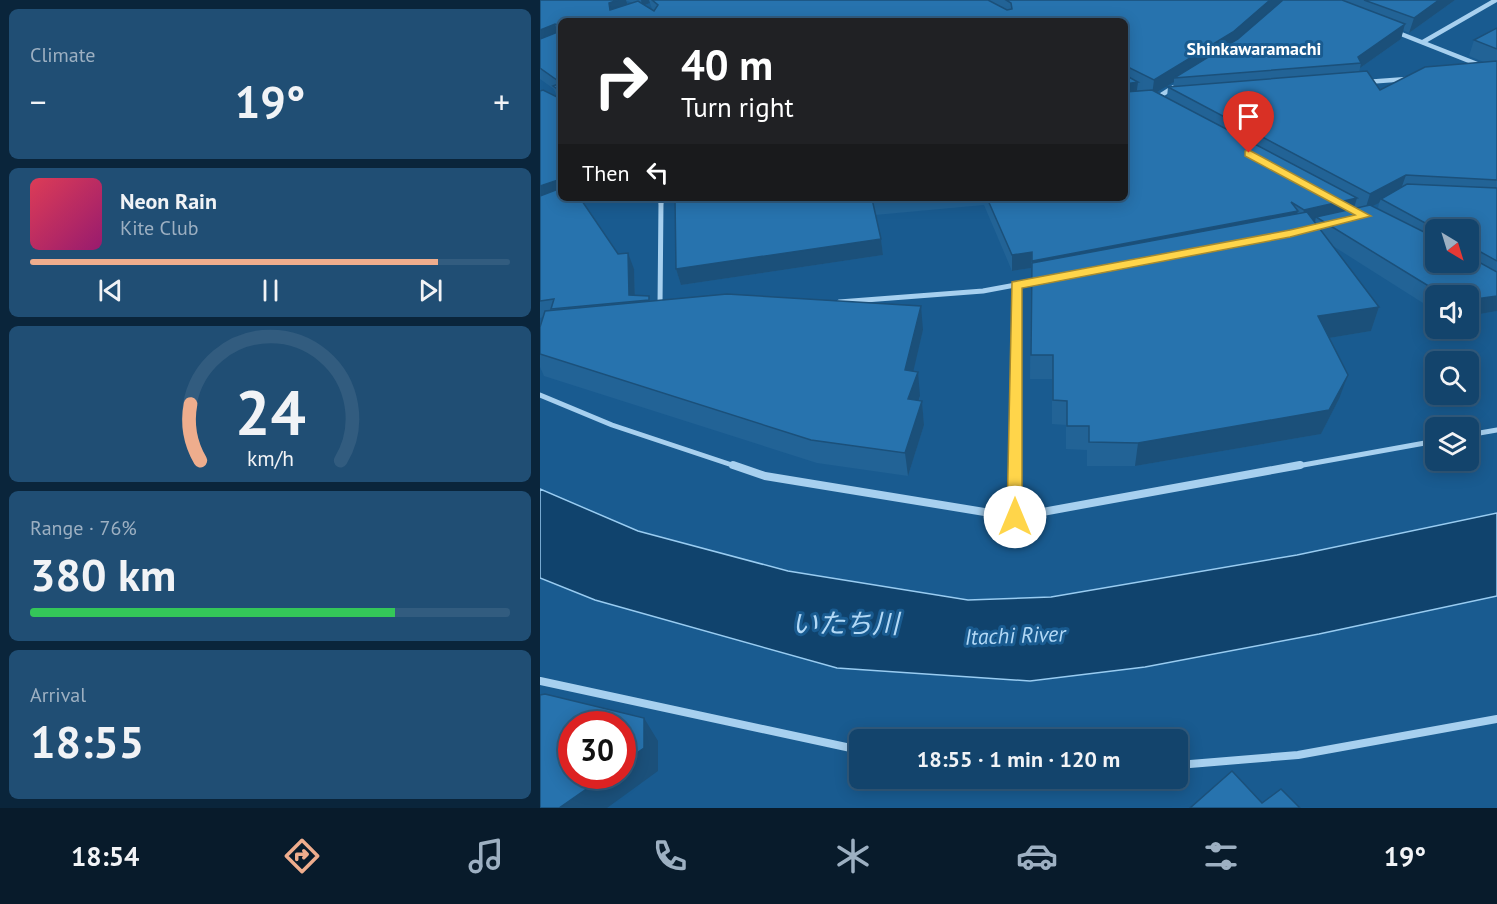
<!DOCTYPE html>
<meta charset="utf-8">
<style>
:root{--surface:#13446c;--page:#204e74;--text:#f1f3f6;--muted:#9db0c2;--line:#325c7f;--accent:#eead8d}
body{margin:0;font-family:"PT Sans","Noto Sans JP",sans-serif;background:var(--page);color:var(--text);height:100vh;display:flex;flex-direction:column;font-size:22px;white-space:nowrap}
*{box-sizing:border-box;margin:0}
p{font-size:20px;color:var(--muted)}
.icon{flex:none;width:33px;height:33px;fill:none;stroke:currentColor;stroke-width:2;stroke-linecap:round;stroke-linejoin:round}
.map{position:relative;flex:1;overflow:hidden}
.details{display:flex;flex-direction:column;gap:9px;padding:9px;background:#0a253b;width:540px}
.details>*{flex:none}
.banner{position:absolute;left:18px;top:18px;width:570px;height:183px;border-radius:9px;box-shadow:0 3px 15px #0003,0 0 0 2px var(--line);background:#202124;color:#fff;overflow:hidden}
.needle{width:39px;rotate:142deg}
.controls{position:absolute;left:885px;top:219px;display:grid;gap:12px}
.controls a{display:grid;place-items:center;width:54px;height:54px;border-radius:9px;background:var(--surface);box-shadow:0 3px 15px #0003,0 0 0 2px var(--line);font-size:30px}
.speed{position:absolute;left:18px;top:711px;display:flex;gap:12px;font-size:30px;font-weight:700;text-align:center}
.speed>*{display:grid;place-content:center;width:78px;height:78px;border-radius:50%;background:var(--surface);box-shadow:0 3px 15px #0003,0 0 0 2px var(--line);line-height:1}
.speed .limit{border:9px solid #d22;background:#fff;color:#111}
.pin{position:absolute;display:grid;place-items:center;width:51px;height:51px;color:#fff;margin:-62px -26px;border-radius:50% 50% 50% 0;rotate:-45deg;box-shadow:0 0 6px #0007}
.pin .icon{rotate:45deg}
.me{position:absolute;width:66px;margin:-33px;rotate:0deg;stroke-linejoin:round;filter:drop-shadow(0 0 4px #0008)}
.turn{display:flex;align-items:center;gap:21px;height:126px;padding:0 24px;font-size:27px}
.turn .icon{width:78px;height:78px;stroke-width:2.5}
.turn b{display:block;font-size:42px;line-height:51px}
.then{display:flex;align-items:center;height:57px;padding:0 24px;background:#0003;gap:12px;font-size:22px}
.big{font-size:45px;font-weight:700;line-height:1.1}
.details .card{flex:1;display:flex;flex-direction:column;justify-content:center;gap:9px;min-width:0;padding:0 21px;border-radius:9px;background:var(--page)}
.details .dial{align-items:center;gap:0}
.dial svg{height:156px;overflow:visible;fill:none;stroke:var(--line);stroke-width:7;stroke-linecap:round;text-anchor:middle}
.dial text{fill:var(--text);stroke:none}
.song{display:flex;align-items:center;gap:18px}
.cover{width:72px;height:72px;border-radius:9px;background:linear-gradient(135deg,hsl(350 70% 55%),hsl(320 70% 35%))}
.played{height:6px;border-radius:3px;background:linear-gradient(90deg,var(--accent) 85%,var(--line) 85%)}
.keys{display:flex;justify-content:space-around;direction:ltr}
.heat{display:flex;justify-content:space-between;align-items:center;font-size:33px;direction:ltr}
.charge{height:9px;border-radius:4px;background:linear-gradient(90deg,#34c759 76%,var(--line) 0)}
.trip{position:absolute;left:309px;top:729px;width:339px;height:60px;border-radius:9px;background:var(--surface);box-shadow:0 3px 15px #0003,0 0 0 2px var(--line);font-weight:700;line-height:60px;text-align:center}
.tab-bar{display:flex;height:96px;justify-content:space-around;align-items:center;background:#081b2b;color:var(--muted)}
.tab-bar .icon{width:42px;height:42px}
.tab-bar .current{color:var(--accent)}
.tab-bar b{font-size:27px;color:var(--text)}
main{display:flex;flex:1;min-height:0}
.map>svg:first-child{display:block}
.water{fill:#10436d;stroke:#99ccf1;stroke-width:1.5}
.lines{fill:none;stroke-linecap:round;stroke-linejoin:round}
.street-far2{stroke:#a7d0ef;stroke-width:4.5}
.street-far1{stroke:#a7d0ef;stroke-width:5}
.street{stroke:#a7d0ef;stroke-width:8}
.wall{fill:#226396;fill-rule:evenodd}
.shaded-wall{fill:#1b507a}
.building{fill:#2773ae;stroke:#1b507a;stroke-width:1.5}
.route{fill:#ffd54a;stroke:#a68a30;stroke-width:1.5}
.labels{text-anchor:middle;stroke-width:6;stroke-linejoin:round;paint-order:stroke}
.far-neighbourhood-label{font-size:18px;font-weight:bold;fill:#fff;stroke:#195b90}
.water-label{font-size:22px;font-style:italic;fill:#b3d9f6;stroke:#195b90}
.near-water-label{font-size:27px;font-style:italic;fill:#b3d9f6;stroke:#195b90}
</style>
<main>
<section class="details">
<div class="card"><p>Climate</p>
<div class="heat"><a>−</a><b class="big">19°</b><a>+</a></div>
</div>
<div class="card">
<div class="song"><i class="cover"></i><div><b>Neon Rain</b><p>Kite Club</p></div></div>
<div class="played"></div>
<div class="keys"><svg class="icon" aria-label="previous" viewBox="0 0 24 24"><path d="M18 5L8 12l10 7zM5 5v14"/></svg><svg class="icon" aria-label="pause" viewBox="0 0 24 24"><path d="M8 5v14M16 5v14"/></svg><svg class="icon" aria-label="next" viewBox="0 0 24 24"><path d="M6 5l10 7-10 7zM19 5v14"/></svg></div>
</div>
<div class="card dial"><svg viewBox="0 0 100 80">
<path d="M14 69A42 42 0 1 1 86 69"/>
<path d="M14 69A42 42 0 0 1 9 40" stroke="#eead8d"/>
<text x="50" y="56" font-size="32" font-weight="700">24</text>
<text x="50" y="72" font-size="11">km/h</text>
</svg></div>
<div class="card"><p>Range · 76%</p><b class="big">380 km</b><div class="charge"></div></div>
<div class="card"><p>Arrival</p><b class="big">18:55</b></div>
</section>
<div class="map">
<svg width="957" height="808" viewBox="0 0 957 808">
<rect width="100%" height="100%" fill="#195b90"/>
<!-- water -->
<polygon class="water" points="0,489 98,531 248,571 428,600 511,597 757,555 957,513 957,596 779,634 605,667 490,681 297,668 55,600 0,578"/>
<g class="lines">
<!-- street-far2 -->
<g class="street-far2">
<polyline points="856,32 957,72"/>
<polyline points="883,42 956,0"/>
<polyline points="826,82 867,79"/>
<polyline points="615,99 634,87"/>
<polyline points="121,204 121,198"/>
</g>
<!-- street-far1 -->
<g class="street-far1">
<polyline points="299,302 443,291 497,281"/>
<polyline points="120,306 121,202"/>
<polyline points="0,395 72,425 198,467"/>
<polyline points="928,435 957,430"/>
<polyline points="475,467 476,285"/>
<polyline points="752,467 896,441"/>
</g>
<!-- street -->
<g class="street">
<polyline points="193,465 225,476 475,517 760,465"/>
<polyline points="475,517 475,465"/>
<polyline points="0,681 320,750"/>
<polyline points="638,765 758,755 957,719"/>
</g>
</g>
<!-- wall -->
<path class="wall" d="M0,0H915L869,33L863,30L861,39L820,68L819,72L840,90L944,62L929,56L934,40L957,28V311L928,316V296H896V308L894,310L793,246L839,307L831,331L789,338L799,399L781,434L595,466H547V450L526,449V425L512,424V379H490L491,268L472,271L444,205L335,215L341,239L343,255L141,285L136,269L135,198H585L21,21V198L94,269L95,296H109L110,301L383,330L373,371L380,396L379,401H382L384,425L368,476L277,463L4,376L0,367V327L3,317L0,318V91L17,97L14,89L0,79ZM87,1L93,3L88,5ZM110,3L112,9L105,5ZM634,82L633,87H628L627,97L617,92ZM839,203L838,208L833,206ZM896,230H928V262H896Z"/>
<!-- shaded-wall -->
<g class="shaded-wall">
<polygon points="78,0 86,0 90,11 70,10 69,3"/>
<polygon points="101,0 109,0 110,3 102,6"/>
<polygon points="730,0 745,0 690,46 634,78 634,82 612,95 614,80"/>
<polygon points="899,0 915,0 869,33 874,18"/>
<polygon points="15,24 20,39 0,46 0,30"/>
<polygon points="865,24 861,39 820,68 821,63 818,57"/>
<polygon points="588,67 587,82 585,83 585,68"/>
<polygon points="598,82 596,97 585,99 585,84"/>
<polygon points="866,175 860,192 841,199 839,203 825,210 830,194"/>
<polygon points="21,179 21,197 0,204 0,186"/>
<polygon points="817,198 812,214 776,217 775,222 760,226 764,210"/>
<polygon points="758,211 754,227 491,277 492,261"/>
<polygon points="341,239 343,255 141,285 136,269"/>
<polygon points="492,252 491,268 472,271 472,255"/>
<polygon points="88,253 94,269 95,301 89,295"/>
<polygon points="910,287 907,296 899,296 900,293"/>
<polygon points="957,296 957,311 928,316 928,300"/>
<polygon points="381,306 383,330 368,394 365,370"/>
<polygon points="839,307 831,331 771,341 778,316"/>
<polygon points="378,372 380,396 371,423 368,399"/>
<polygon points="808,375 799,399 781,434 595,466 598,443"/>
<polygon points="382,401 384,425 368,476 365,453"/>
<polygon points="104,718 118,741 118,771 67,808 19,808 65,776 82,776 82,763"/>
</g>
<!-- building -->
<g class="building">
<polygon points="0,0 78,0 69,3 70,10 98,1 114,11 118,5 112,0 448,0 467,10 472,9 471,3 466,0 730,0 693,32 614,80 588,67 585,68 585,21 21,21 21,165 18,166 21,170 21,179 0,186 0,91 3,90 17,97 20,91 13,86 21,83 0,68 0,39 18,32 20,26 15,24 0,30"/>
<polygon points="743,0 802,0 865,24 818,57 821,63 634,78 698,39"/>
<polygon points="824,0 899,0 874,18"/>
<polygon points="957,28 957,49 934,40"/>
<polygon points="957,61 957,180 866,175 830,194 628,87 827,71 840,90 885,67"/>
<polygon points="585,75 598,82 585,84"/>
<polygon points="612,90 817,198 764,210 751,202 758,211 492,261 492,252 472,255 447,198 585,198 585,92"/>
<polygon points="867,184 957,188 957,261 928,245 928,230 898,230 841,199"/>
<polygon points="21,188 21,198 40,198 78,254 88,253 89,295 109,296 109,300 11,309 14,299 0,301 0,196"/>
<polygon points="135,198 346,198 332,199 341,239 136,269"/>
<polygon points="830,205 896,238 896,262 928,262 928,256 957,272 957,296 928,300 928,296 917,296 910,287 900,293 776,217"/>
<polygon points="767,212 839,307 778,316 808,375 789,410 598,443 549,442 549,426 527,426 527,401 513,400 513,355 491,355 492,263"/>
<polygon points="187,294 381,306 365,370 378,372 368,399 382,401 365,453 271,440 0,354 0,327 5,311"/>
<polygon points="5,694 104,718 104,748 82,763 82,724 32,724 32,776 65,776 19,808 0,808 0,695"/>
<polygon points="692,771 722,803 741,789 760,808 650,808"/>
</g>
<!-- route -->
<polygon class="route" points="709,150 831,216 750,237 482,288 482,517 480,521 469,521 467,517 472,282 750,230 815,215 705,156 705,151"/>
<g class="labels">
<!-- far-neighbourhood labels -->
<g class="far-neighbourhood-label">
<text x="714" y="55">Shinkawaramachi</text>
</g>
<!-- water labels -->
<g class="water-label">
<text transform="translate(475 635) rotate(-2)" y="8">Itachi River</text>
</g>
<!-- near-water labels -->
<g class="near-water-label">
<text x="305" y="633">いたち川</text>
</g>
</g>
</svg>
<div class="controls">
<a><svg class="needle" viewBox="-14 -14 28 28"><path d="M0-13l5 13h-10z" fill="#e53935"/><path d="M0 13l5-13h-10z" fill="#9db0c2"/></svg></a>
<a><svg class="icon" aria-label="sound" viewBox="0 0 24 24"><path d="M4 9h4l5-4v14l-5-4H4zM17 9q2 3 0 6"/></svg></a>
<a><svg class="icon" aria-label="search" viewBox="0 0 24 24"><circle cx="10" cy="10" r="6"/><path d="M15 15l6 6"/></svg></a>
<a><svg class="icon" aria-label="layers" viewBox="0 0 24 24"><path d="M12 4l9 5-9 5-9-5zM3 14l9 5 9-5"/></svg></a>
</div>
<div class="speed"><div class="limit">30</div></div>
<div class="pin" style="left:709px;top:153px;background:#d93025"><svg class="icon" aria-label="arrive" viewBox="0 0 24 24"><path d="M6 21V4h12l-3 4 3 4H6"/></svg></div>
<svg class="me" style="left:475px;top:517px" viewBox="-20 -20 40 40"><circle r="19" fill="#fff"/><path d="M0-13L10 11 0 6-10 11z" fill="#ffd54a"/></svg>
<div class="trip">18:55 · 1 min · 120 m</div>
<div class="banner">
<div class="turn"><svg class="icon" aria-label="right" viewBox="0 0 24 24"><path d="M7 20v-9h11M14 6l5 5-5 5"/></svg><div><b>40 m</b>Turn right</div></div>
<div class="then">Then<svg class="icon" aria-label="left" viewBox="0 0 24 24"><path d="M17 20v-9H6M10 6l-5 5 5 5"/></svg></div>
</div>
</div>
</main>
<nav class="tab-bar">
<b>18:54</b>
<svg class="icon current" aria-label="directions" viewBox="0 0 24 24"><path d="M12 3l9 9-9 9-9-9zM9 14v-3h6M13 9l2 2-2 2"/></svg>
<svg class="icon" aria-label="music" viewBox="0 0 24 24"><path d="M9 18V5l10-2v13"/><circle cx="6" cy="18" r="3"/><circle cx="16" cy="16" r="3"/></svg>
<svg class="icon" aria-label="phone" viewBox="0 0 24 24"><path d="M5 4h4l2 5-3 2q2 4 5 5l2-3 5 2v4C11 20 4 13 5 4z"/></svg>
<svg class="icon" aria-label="climate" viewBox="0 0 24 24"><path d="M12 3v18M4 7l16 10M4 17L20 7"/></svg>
<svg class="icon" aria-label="car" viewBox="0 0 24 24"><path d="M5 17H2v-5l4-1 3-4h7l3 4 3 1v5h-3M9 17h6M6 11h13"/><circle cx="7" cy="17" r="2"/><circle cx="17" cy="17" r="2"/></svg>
<svg class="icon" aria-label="filters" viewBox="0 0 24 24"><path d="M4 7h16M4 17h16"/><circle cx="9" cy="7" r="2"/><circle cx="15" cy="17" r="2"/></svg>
<b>19°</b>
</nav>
